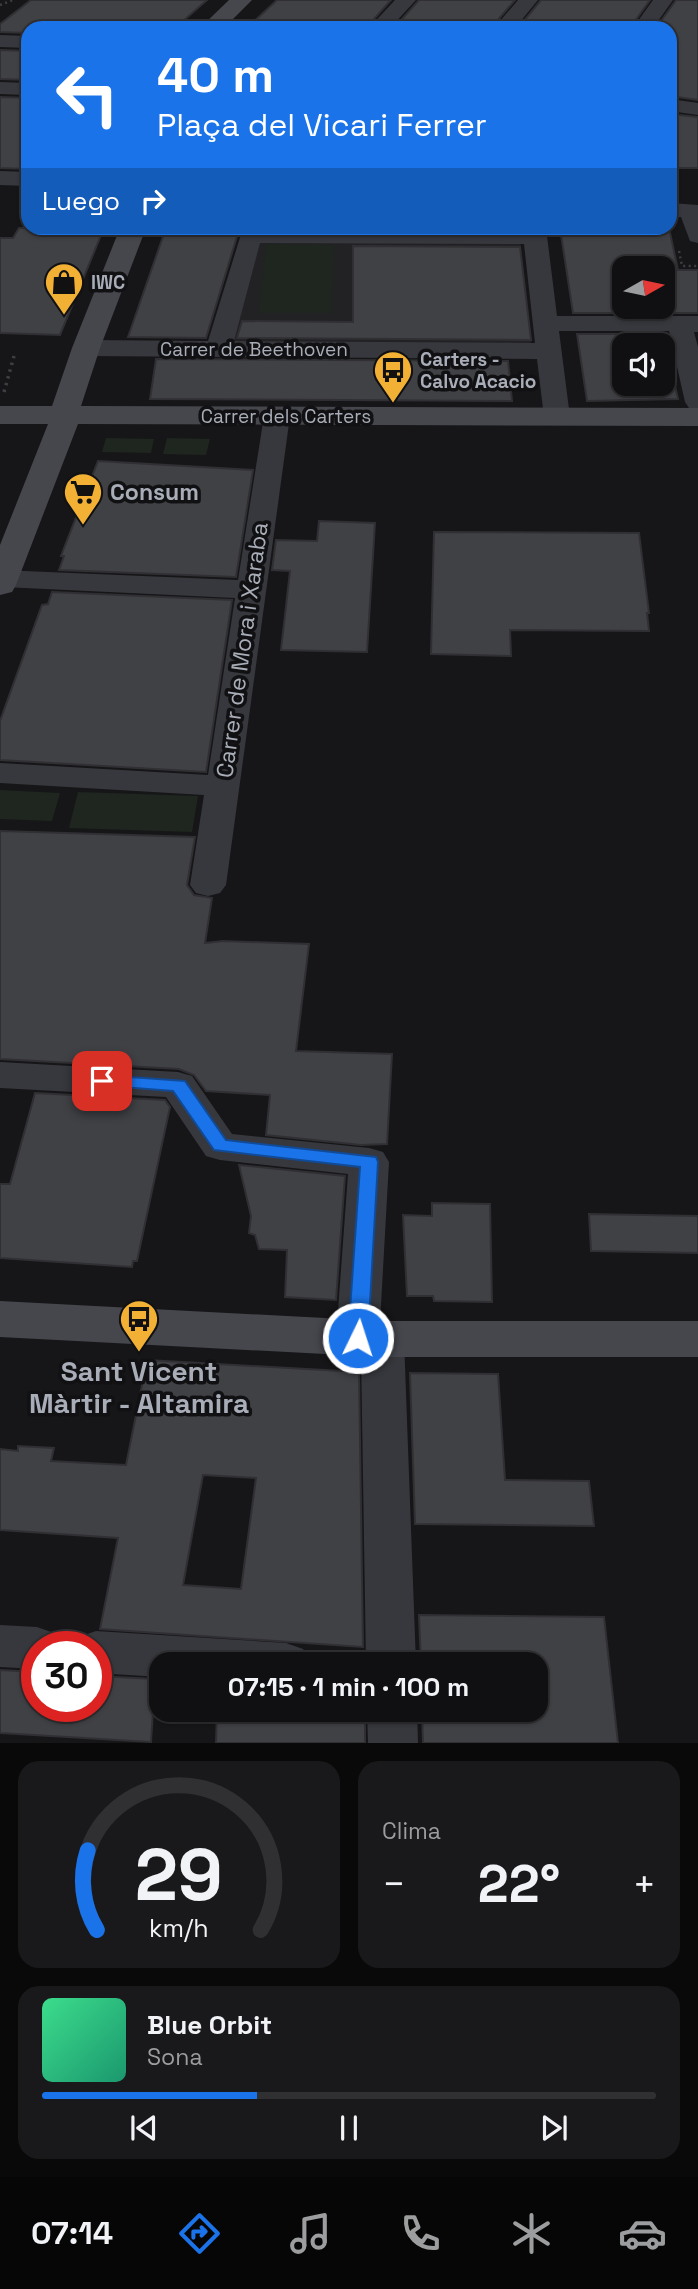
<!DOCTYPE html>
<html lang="es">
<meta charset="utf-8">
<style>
:root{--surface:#101012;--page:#19191b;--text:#f1f3f6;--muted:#9c9d9f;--line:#303032;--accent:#1a73e8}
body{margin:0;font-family:"Space Grotesk",sans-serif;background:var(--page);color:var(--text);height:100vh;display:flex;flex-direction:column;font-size:26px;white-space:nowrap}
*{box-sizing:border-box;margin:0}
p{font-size:23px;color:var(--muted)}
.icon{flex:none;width:38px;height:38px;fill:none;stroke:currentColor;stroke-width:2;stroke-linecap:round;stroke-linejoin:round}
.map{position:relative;height:1743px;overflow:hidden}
.panel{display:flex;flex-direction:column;gap:18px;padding:18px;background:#09090a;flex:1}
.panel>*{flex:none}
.guide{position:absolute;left:21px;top:21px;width:656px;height:214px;border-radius:21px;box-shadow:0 2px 5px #0004,0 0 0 2px var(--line);background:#1a73e8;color:#fff;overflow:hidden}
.needle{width:46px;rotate:81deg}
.fabs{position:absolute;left:612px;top:256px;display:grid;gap:14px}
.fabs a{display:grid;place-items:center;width:63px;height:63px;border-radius:14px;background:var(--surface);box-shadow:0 2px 5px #0004,0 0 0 2px var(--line);font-size:35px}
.speed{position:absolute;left:21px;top:1631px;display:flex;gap:14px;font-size:35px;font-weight:700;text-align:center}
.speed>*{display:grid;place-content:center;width:91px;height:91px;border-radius:50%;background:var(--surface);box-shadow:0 2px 5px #0004,0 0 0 2px var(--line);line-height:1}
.speed .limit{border:10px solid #d22;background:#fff;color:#111}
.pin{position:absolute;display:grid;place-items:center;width:60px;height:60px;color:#fff;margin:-30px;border-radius:14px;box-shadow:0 4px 10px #0006}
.me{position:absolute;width:77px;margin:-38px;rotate:4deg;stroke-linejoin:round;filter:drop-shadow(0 0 5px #0008)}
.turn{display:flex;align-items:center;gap:24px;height:147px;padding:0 21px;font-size:32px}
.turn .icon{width:91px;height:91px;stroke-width:2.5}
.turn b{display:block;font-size:49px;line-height:60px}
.then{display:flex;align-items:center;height:66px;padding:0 21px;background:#0003;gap:14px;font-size:26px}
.big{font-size:52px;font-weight:700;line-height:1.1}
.panel .tile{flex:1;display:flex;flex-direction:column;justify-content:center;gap:10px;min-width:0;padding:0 24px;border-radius:21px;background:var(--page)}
.panel .dial{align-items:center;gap:0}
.dial svg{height:182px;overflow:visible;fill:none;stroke:var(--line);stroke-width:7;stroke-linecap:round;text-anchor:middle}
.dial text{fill:var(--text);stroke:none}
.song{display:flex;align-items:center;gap:21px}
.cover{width:84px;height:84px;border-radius:10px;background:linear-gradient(135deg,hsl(150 70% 55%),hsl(160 70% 35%))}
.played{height:7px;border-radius:4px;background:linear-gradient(90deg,var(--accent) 35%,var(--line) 35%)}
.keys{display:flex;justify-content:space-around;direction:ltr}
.heat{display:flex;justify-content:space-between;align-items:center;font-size:38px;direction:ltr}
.panel .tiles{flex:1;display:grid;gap:18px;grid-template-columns:1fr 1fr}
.tile:last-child{grid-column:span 2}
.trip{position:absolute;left:149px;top:1652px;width:399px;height:70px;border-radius:21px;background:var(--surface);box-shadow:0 2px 5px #0004,0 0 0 2px var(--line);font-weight:700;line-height:70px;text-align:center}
.tab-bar{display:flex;height:112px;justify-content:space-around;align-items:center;background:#060607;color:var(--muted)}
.tab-bar .icon{width:49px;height:49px}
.tab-bar .current{color:var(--accent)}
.tab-bar b{font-size:32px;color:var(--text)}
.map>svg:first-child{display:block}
.built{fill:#222225}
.green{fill:#1e261f}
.building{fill:#404145;stroke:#303034;stroke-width:2;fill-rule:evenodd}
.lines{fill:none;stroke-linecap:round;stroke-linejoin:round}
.path-far1{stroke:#3d3f44;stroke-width:2.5;stroke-dasharray:2 3.5;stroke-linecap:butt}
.path{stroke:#3d3f44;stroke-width:3.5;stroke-dasharray:2.5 4.5;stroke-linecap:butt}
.street{fill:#37383d;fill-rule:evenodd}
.secondary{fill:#45474d;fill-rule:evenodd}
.route{fill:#1a73e8;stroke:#114b97;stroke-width:2}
.labels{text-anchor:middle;stroke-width:7;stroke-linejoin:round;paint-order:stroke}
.far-poi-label{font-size:19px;font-weight:bold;fill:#a8adb8;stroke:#111113;text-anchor:start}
.far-street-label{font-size:19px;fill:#a8adb8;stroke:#111113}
.poi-label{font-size:23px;font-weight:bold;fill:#a8adb8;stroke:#111113;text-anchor:start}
.street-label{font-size:23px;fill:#a8adb8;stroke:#111113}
.near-poi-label{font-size:28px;font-weight:bold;fill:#a8adb8;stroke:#111113}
</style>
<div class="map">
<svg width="698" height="1743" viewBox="0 0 698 1743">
<rect width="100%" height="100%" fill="#161618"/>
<!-- built -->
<polygon class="built" points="258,238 520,239 531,343 229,343"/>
<!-- green -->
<g class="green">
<polygon points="266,244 334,245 331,313 259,313"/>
<polygon points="106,438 154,439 151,453 102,452"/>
<polygon points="167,438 210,439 206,455 163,454"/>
<polygon points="0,790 60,793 52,821 0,819"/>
<polygon points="78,792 198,796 192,832 69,828"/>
</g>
<!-- building -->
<g class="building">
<polygon points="31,0 207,0 175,28 28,28 28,33 0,32 0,24"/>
<polygon points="277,0 391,0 366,28 247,28"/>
<polygon points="419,0 515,0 491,28 394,28"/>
<polygon points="541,0 650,0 630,28 518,28"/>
<polygon points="676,0 698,0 698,100 670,96 670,28 656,28"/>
<polygon points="0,50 28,51 28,80 0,79"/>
<polygon points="0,97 28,98 28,169 0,168"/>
<polygon points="670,114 698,117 698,168 670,168"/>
<polygon points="19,228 104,228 60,335 0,333 0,238 13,238"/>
<polygon points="166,228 249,228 239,230 206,338 128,337"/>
<path d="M560,228H669L678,270H698V313H573ZM625,268H663V306H625Z"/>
<polygon points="353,246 520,247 531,340 237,338 242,321 353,322"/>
<path d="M577,334H663L678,399L587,401ZM625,345H663V383H625Z"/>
<polygon points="156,359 508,361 512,401 150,399"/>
<polygon points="98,461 253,470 236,577 59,570 64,556 61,556"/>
<polygon points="319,521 375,523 367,652 281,650 290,571 272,570 276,540 317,541"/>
<polygon points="434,532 639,533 649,613 647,613 649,631 510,630 511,656 431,654"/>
<polygon points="52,592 232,600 206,772 0,760 0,721 42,605 48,604"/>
<polygon points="0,831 195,837 187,885 194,895 212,898 205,943 223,941 309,944 296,1051 392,1054 387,1144 361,1145 266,1135 270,1095 206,1091 194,1075 179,1069 0,1059"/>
<polygon points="35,1093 165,1100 170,1107 137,1261 133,1261 132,1267 0,1258 0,1184 10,1184"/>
<polygon points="239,1165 345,1176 336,1300 285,1297 287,1250 259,1249 255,1235 249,1233 251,1216"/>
<polygon points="432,1203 490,1204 492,1302 434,1301 433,1296 407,1296 403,1215 432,1216"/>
<polygon points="589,1214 698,1216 698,1253 591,1251"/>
<path d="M147,1360L359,1372L363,1647L100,1629L118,1538L0,1530V1449L18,1451V1446L54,1448L51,1461L126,1465ZM203,1475L256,1478L241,1589L183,1585Z"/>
<polygon points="410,1373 498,1374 505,1480 589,1481 594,1526 415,1524"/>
<polygon points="419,1615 604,1617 618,1743 423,1743 422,1710 536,1710 536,1664 421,1664"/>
<polygon points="0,1670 37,1672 37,1706 96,1706 96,1676 155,1679 151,1742 0,1733"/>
<polygon points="217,1710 365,1710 365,1743 216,1743"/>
</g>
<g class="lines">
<!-- path-far1 -->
<g class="path-far1">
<polyline points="0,5 13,0"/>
<polyline points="679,251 682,266 698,266"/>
</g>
<!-- path -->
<polyline class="path" points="4,392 14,356"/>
<!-- street -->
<g class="street">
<polygon points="395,0 416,0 390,28 369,28"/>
<polygon points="518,0 538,0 515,28 494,28"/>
<polygon points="653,0 673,0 653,28 633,28"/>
<polygon points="0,35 28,36 28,48 0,47"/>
<polygon points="0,82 28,83 28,95 0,94"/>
<polygon points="670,99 698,103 698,115 670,111"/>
<polygon points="0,171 28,172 28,186 0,185"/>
<polygon points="670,203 698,205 698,243 690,241 681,217 670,217"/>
<path d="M523,228H546L557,316H698V332H694L698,347V410L689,408L685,402L669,331H559L570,417L566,423L557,425L548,423L544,417L537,359L86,356L77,353L73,348L77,343L86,340L208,341L242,231L523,230ZM260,243L524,244L535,343L234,341Z"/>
<polygon points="277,408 286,410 290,416 226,885 220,893 208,896 196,893 190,885 204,795 0,783 0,763 208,775 235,598 3,587 0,586 0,570 238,580 264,416 268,410"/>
<polygon points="0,1062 178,1072 192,1076 232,1134 369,1148 383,1152 389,1162 380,1323 397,1328 404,1339 416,1664 366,1664 361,1353 343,1349 336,1338 348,1174 220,1160 206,1156 166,1097 0,1088"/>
<polygon points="0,1625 37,1627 54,1633 61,1647 37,1647 37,1669 0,1667"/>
<polygon points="96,1631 286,1643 303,1649 311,1664 161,1664 161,1677 96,1673 96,1647 74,1647 79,1637"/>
<polygon points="367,1710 417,1710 418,1743 368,1743"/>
</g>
<!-- secondary -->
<g class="secondary">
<polygon points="229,0 252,0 224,28 200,28"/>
<polygon points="120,228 146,228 100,348 81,406 698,408 698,426 78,424 16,585 12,592 0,595 0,545 48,424 0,424 0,406 52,406 72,348"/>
<polygon points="0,1301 382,1321 698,1321 698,1357 382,1357 0,1337"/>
</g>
</g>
<!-- route -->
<polygon class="route" points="102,1075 185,1081 226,1140 376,1157 378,1162 368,1338 365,1343 358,1345 351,1343 348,1338 360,1167 214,1150 173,1091 96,1085 93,1081"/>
<!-- icons -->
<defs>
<g id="shop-pin" transform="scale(2.0125)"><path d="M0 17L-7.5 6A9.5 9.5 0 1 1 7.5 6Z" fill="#f2b134" stroke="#111113"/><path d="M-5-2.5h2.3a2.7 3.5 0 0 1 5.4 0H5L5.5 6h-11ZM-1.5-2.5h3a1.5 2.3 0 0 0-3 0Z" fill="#111"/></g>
<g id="bus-pin" transform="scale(2.0125)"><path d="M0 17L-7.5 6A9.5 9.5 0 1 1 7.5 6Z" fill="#f2b134" stroke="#111113"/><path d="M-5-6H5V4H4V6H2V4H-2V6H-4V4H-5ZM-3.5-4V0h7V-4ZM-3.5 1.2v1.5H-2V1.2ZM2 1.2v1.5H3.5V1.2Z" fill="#111"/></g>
<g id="supermarket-pin" transform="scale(2.0125)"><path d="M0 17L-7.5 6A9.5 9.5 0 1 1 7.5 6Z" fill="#f2b134" stroke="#111113"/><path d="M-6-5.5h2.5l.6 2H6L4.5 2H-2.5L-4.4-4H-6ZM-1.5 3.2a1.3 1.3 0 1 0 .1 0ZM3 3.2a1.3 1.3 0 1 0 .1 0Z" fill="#111"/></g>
</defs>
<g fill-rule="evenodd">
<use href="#shop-pin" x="64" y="282"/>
<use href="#bus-pin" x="393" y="370"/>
<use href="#supermarket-pin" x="83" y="492"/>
<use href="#bus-pin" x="139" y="1319"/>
</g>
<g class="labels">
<!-- far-poi labels -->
<g class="far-poi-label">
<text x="91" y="289">IWC</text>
<text x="420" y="366">Carters -<tspan x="420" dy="22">Calvo Acacio</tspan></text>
</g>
<!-- far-street labels -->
<g class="far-street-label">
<text x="254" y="356">Carrer de Beethoven</text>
<text x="286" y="423">Carrer dels Carters</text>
</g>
<!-- poi labels -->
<g class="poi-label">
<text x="110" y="500">Consum</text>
</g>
<!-- street labels -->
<g class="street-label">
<text transform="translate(242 650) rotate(-82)" y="8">Carrer de Mora i Xaraba</text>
</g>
<!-- near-poi labels -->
<g class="near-poi-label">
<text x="139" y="1381">Sant Vicent<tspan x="139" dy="32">Màrtir - Altamira</tspan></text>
</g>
</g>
</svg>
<div class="fabs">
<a><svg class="needle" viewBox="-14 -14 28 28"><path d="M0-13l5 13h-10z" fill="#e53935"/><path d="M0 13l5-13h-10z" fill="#9c9d9f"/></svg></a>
<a><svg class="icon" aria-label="sound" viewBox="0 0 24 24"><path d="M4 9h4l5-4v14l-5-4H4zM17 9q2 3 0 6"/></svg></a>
</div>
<div class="speed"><div class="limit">30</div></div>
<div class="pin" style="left:102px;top:1081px;background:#d93025"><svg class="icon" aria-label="arrive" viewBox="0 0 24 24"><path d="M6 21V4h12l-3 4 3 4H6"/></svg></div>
<svg class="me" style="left:358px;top:1338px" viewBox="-20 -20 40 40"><circle r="17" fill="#1a73e8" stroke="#fff" stroke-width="3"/><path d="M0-11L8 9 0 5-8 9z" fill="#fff"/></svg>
<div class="trip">07:15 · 1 min · 100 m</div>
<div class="guide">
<div class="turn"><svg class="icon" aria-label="left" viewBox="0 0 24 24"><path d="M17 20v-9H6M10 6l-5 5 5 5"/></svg><div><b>40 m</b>Plaça del Vicari Ferrer</div></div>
<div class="then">Luego<svg class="icon" aria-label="right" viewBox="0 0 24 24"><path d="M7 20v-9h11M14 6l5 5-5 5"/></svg></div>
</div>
</div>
<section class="panel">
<div class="tiles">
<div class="tile dial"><svg viewBox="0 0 100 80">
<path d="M14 69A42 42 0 1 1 86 69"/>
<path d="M14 69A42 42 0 0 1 10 34" stroke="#1a73e8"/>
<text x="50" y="56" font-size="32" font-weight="700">29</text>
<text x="50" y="72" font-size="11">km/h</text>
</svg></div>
<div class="tile"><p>Clima</p>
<div class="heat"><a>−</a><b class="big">22°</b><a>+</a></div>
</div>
<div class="tile">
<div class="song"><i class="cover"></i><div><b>Blue Orbit</b><p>Sona</p></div></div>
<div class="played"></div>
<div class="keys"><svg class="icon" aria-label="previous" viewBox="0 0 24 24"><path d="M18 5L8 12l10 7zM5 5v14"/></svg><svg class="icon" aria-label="pause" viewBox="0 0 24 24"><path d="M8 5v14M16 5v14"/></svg><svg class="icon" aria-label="next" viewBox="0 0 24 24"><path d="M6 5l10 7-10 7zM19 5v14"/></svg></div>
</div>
</div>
</section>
<nav class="tab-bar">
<b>07:14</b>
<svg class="icon current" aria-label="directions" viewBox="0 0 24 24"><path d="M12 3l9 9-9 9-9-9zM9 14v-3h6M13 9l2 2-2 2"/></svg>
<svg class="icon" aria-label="music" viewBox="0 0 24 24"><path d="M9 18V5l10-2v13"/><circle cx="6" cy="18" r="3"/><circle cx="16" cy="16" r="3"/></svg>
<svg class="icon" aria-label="phone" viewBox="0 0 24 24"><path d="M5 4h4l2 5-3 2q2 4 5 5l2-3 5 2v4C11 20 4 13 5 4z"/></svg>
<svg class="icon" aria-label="climate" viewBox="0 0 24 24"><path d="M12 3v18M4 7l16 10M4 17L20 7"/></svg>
<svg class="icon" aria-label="car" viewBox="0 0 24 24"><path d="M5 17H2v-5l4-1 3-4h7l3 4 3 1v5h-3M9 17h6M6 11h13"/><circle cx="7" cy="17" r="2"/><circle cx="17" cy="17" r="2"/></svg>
</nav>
